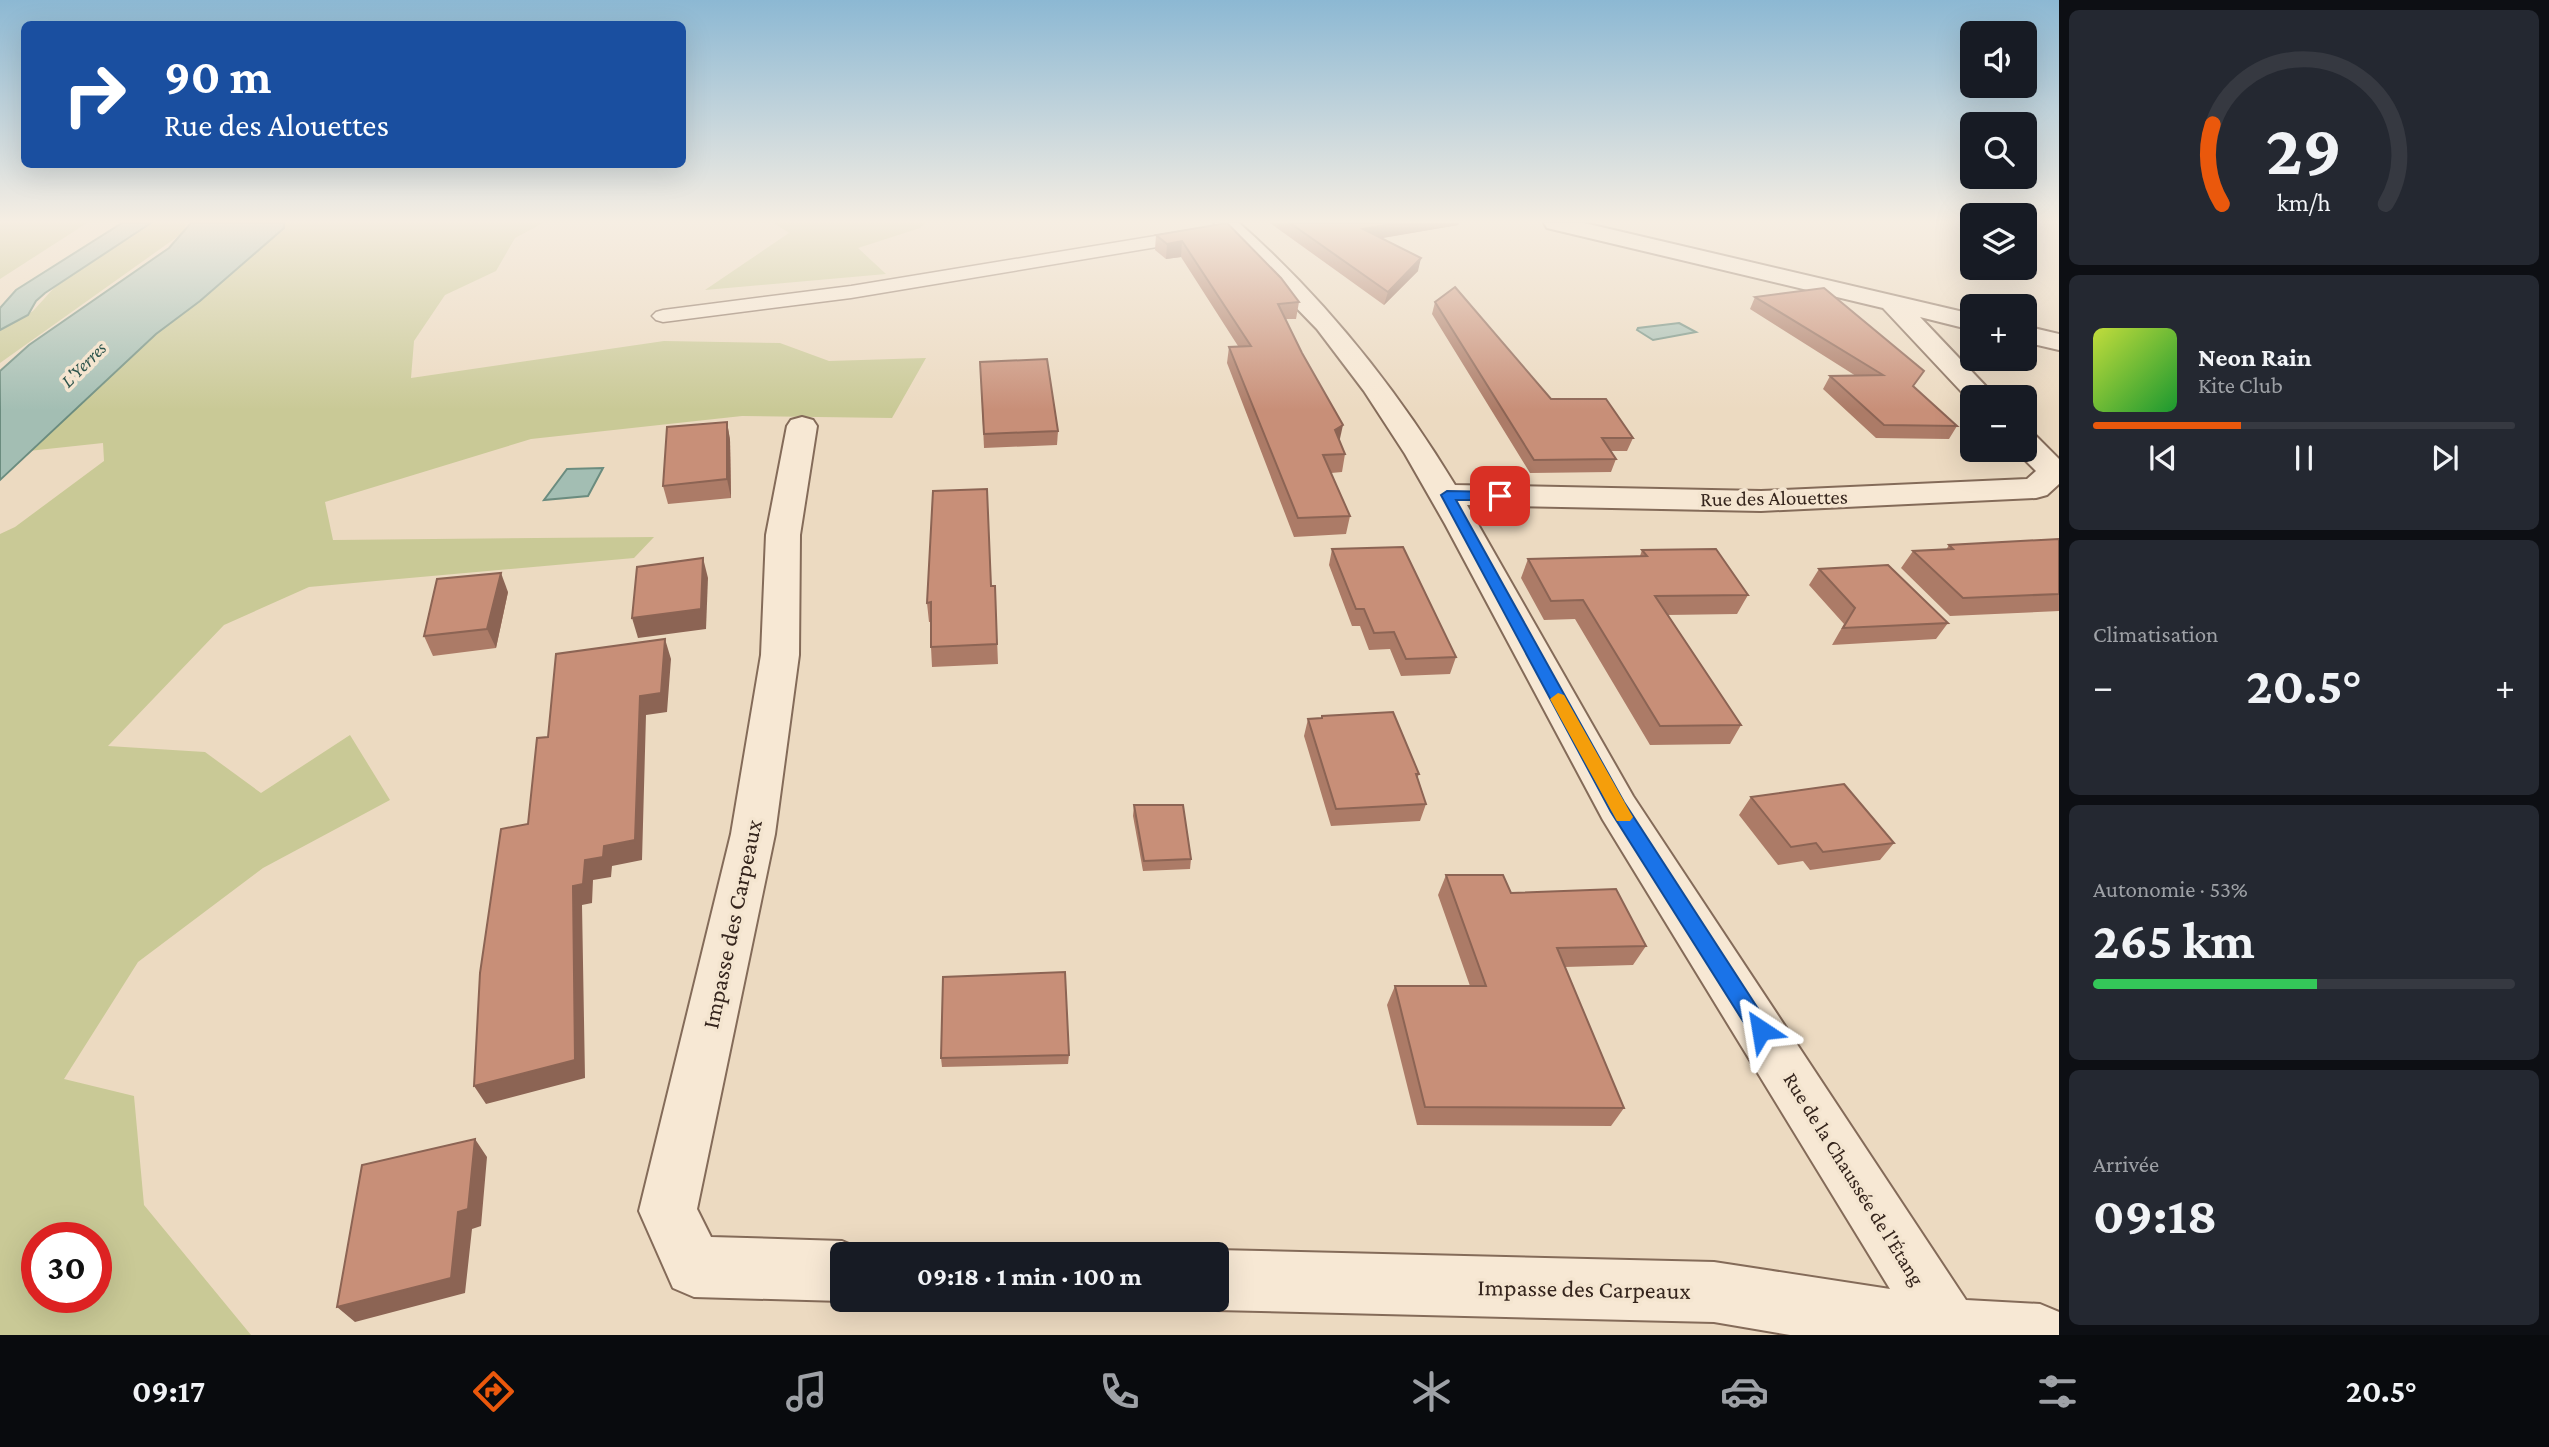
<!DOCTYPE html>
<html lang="fr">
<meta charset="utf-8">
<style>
:root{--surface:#171b24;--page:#242831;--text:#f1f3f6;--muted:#9ea1a6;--line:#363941;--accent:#ea580c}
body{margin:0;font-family:"Crimson Pro",serif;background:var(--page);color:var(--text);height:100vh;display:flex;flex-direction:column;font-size:26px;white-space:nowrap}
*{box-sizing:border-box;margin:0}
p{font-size:23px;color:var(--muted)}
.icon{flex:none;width:38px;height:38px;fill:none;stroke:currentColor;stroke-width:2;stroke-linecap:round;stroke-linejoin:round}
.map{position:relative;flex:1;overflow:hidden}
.sheet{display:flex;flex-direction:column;gap:10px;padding:10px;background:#0d0f14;width:490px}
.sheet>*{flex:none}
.banner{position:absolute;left:21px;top:21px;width:665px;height:147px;border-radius:10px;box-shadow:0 7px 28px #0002;background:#1a4fa0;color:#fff;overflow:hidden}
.buttons{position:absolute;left:1960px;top:21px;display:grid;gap:14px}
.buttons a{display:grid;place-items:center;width:77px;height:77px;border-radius:10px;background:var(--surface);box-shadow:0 7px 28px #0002;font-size:35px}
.speed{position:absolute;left:21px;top:1222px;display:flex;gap:14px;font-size:35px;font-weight:700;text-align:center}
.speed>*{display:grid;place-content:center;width:91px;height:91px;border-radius:50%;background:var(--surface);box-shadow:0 7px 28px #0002;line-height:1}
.speed .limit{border:10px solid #d22;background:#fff;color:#111}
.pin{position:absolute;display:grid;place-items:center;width:60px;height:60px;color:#fff;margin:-30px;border-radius:14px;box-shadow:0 4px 10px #0006}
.me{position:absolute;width:77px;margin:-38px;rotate:327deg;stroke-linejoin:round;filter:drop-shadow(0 0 5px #0008)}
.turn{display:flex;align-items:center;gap:24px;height:147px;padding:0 28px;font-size:32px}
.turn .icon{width:91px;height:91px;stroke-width:2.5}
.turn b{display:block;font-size:49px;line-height:60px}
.big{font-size:52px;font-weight:700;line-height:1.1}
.sheet .card{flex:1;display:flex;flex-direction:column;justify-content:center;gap:10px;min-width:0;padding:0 24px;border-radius:10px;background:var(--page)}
.sheet .dial{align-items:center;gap:0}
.dial svg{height:182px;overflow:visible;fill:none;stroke:var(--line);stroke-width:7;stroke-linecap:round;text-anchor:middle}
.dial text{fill:var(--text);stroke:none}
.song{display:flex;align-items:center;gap:21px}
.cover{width:84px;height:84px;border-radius:10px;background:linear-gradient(135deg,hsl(70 70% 55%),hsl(130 70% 35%))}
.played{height:7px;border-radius:4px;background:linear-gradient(90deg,var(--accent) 35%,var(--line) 35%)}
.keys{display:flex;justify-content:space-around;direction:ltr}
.heat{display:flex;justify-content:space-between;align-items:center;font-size:38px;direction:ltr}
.charge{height:10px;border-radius:5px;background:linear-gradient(90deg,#34c759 53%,var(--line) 0)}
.trip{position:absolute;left:830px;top:1242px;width:399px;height:70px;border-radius:10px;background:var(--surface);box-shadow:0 7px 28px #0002;font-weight:700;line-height:70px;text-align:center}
.tabs{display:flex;height:112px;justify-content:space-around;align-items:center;background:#090b0e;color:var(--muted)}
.tabs .icon{width:49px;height:49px}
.tabs .current{color:var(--accent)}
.tabs b{font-size:32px;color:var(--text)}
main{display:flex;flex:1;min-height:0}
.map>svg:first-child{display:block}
.green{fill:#c9c996;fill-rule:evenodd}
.water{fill:#a3beb3;stroke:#6b8c7f;stroke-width:2}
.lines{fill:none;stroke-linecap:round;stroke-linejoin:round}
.service-casing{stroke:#846b59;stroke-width:3}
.minor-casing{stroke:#846b59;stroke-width:4}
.service{fill:#f7e8d4;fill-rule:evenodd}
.minor{fill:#f7e8d4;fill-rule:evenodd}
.wall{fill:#ac7b67}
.shaded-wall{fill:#8c6454}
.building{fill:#c88f78;stroke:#8c6454;stroke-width:2}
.route{fill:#1a73e8;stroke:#114b97;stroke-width:2}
.slow{fill:#f59e0b}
.labels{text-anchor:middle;stroke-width:7;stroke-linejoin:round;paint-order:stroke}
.far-water-label{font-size:19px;font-style:italic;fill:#2d544c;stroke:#f4e5d0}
.street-label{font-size:21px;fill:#35251d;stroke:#f4e5d0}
.near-street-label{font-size:24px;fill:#35251d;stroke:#f4e5d0}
</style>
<main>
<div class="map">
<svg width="2059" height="1335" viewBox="0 0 2059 1335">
<rect width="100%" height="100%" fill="#ecdac1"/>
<!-- green -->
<g class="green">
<polygon points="0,223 87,223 0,279"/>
<polygon points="153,223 186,223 184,232 0,363 0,331 33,311 53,289 98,253 129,239"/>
<path d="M262,223H543L515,238L496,271L445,295L414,341L411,378L664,341L780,343L829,361L926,358L892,418L742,416L531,439L325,502L333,540L654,537L634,558L309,587L224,625L108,746L205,752L261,793L350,735L390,800L263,868L138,962L64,1079L134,1096L144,1205L251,1335H0V534L15,527L104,461L103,443L19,452L202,279L244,262L255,253V241ZM37,1237H96V1297H37Z"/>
<polygon points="774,223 925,223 920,228 858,248 886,274 705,290 789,233"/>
</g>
<!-- water -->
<g class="water">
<polygon points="122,223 151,223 45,293 36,301 28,315 0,330 0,308 16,290"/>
<polygon points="191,223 284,223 284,228 200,301 156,334 0,480 0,371 29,345 169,248"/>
<polygon points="1679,323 1696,332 1653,340 1637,330 1638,328"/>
<polygon points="603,468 588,496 544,500 567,469"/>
</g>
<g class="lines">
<!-- service casing -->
<g class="service-casing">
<polygon id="service" points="1198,229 1207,235 1205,239 851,298 663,322 656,320 652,316 656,312 663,310 851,286"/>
</g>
<!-- minor casing -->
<g class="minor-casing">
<g id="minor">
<path d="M1214,223H1239C1325,299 1396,388 1455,485L1761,491L2027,479L2036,471L2015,450H2025V433L2036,436L2059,459V484L2047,495L2036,498L1761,511L1467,505L1633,796L1966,1300L2040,1304L2059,1312V1335H1790L1714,1322L1216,1310L1195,1301L1216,1300V1255H1204L1216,1250L1714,1262L1890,1289L1603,820L1445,524L1405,454L1364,391L1317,329Z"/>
<polygon points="1544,223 1584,223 1972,314 1972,330 1920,317 1996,397 1972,397 1972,403 1883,308 1547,228"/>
<polygon points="2025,326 2059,334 2059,350 2025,342"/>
<polygon points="802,417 813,420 817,426 800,535 799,655 775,834 697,1209 711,1237 842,1241 863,1250 865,1255 842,1255 842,1301 694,1297 673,1288 639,1211 731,834 761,655 766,535 787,426 791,420"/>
</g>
</g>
<!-- service -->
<use href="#service" class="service"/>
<!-- minor -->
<use href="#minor" class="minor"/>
</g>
<!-- wall -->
<g class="wall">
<polygon points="1227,223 1299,302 1296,319 1286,319 1345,454 1342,472 1331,473 1350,516 1346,534 1294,537 1227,363 1229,347 1238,346 1181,257 1166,259 1155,250 1156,235"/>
<polygon points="1270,223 1459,223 1458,225 1381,238 1418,271 1384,305"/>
<polygon points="1755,297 1914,387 1957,426 1949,439 1876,438 1823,389 1830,376 1856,376 1750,309"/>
<polygon points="1435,302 1551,399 1633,438 1627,451 1611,451 1616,459 1611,472 1530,473 1432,314"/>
<polygon points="980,362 1058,431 1057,445 984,448"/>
<polygon points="727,422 730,440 731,498 668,504 663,486"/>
<polygon points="2059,539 2059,611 1950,616 1901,568 1913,551 1946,550 1949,545"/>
<polygon points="1332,549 1456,657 1450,674 1401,676 1390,649 1369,650 1360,626 1352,626 1329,565"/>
<polygon points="1642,550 1748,595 1737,614 1667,615 1741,725 1730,744 1650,745 1575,619 1544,620 1521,578 1528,559 1640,556"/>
<polygon points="1819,569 1948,623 1936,639 1832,645 1844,624 1809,585"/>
<polygon points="991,586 995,586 998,664 932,667 931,647 931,622 929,622 927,603"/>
<polygon points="508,592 496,648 433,656 424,636"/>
<polygon points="1322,716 1419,774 1417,779 1426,804 1420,821 1331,826 1304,736 1308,719 1321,718"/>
<polygon points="1751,797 1894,843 1880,860 1810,870 1803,861 1778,865 1739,815"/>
<polygon points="1134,805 1191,859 1190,869 1143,871 1133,816"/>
<polygon points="1446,875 1511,893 1646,946 1633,965 1565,967 1624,1108 1611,1126 1417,1125 1387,1005 1395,986 1470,986 1438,895"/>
<polygon points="1069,1055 1068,1064 942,1067 941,1058"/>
</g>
<!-- shaded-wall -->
<g class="shaded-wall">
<polygon points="1399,223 1459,223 1458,225 1360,242 1363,229"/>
<polygon points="1182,241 1181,257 1166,259 1167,244"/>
<polygon points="1421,258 1418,271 1384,305 1388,292"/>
<polygon points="727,422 730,440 731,498 727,479"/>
<polygon points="1343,425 1339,443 1335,430"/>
<polygon points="703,558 708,578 706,629 638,638 632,618"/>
<polygon points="501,573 508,592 496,648 487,629"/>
<polygon points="665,639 671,659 667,712 646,715 642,860 612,866 611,877 593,880 592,903 582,905 585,1078 486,1104 474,1086 585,860 604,846 640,696"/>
<polygon points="475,1139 487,1157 481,1226 472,1229 465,1293 355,1322 337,1307 458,1212"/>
</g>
<!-- building -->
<g class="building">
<polygon points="1227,223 1281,278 1299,302 1278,304 1302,353 1343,425 1335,430 1345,454 1323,455 1350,516 1298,518 1229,347 1251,346 1182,241 1167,244 1156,235"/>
<polygon points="1290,223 1399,223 1363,229 1421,258 1388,292"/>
<polygon points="1455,287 1551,399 1606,399 1633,438 1602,438 1616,459 1534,460 1435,302"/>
<polygon points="1824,288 1924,371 1913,386 1957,426 1884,425 1830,376 1883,375 1755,297"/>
<polygon points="1047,359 1058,431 984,434 980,362"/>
<polygon points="727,422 727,479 663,486 667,427"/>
<polygon points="987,489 991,586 995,586 997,644 931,647 931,602 927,603 933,491"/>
<polygon points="2059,539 2059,594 1963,598 1913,551 1953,549 1949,545"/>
<polygon points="1403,547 1456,657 1406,659 1394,632 1374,633 1364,609 1356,609 1332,549"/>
<polygon points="1716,549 1748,595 1655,596 1741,725 1660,726 1583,600 1551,601 1528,559 1647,556 1642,550"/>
<polygon points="703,558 701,609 632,618 637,567"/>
<polygon points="1888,565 1948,623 1843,628 1855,608 1819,569"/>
<polygon points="501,573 487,629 424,636 437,579"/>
<polygon points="665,639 661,693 640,696 635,840 604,846 603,857 585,860 583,884 573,886 575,1060 474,1086 480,973 501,829 528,824 537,738 548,737 556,654"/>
<polygon points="1393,712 1419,774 1416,774 1426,804 1336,809 1308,719 1322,718 1322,716"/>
<polygon points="1844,784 1894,843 1823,852 1816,843 1791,847 1751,797"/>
<polygon points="1134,805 1183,805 1191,859 1144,861"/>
<polygon points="1446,875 1503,875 1511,893 1616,889 1646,946 1557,948 1624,1108 1425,1107 1395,986 1486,986"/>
<polygon points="1065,972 1069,1055 941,1058 943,977"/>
<polygon points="475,1139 468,1209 458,1212 451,1278 337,1307 362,1165"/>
</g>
<!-- sky -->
<linearGradient id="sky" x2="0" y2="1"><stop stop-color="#8cb8d3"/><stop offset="0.54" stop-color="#f6eee3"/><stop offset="1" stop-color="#f6eee3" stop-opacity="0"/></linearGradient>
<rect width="2059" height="410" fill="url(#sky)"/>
<!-- route -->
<polygon class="route" points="1447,491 1500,492 1506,496 1500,500 1456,500 1624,802 1768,1024 1771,1030 1768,1037 1761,1040 1753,1037 1611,812 1441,495"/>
<!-- slow -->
<polygon class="slow" points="1558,693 1564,695 1630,812 1633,817 1630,821 1617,821 1550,699"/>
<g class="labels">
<!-- far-water labels -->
<g class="far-water-label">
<text transform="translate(83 364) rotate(-45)" y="7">L'Yerres</text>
</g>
<!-- street labels -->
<g class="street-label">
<text transform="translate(1774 498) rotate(-1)" y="7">Rue des Alouettes</text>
<text transform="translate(1854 1179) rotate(58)" y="7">Rue de la Chaussée de l'Étang</text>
</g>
<!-- near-street labels -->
<g class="near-street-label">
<text transform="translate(732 924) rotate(-78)" y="8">Impasse des Carpeaux</text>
<text transform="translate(1584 1289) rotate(1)" y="8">Impasse des Carpeaux</text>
</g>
</g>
</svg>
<div class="buttons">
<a><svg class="icon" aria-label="sound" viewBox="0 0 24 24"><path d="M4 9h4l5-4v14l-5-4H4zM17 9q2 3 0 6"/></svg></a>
<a><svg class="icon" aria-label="search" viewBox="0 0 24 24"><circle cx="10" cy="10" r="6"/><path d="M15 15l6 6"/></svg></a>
<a><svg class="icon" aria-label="layers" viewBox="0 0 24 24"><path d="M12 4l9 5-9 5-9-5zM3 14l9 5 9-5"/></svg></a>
<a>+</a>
<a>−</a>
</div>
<div class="speed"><div class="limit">30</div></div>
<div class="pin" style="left:1500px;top:496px;background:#d93025"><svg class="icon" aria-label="arrive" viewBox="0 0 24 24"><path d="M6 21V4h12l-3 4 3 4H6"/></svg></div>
<svg class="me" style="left:1761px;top:1030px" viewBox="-20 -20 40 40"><path d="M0-17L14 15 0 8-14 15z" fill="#1a73e8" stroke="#fff" stroke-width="4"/></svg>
<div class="trip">09:18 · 1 min · 100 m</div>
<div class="banner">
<div class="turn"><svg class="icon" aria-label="right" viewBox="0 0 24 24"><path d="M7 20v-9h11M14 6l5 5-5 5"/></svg><div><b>90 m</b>Rue des Alouettes</div></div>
</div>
</div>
<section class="sheet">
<div class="card dial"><svg viewBox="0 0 100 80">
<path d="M14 69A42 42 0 1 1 86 69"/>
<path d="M14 69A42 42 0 0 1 10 34" stroke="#ea580c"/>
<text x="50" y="56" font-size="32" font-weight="700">29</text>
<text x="50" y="72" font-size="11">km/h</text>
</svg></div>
<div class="card">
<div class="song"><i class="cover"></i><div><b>Neon Rain</b><p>Kite Club</p></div></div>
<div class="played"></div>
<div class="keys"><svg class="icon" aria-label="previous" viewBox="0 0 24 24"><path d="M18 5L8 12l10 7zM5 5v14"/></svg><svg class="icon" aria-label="pause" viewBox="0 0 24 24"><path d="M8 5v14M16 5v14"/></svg><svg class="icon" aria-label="next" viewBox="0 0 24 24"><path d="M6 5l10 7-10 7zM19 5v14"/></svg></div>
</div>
<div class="card"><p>Climatisation</p>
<div class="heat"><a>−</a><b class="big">20.5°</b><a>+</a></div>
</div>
<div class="card"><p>Autonomie · 53%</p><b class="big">265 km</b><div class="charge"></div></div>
<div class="card"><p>Arrivée</p><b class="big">09:18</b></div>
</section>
</main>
<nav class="tabs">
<b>09:17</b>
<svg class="icon current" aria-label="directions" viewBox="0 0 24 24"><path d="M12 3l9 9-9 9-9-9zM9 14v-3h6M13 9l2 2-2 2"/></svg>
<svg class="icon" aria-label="music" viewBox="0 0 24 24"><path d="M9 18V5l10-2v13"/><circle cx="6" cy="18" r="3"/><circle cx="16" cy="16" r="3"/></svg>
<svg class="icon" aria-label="phone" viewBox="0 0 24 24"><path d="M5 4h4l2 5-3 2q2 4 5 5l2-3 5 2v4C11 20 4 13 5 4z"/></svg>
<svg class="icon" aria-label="climate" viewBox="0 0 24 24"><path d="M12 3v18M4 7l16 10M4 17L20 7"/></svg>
<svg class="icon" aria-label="car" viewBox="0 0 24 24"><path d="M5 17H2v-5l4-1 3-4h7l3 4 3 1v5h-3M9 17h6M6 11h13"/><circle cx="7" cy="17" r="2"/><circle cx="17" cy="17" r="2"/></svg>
<svg class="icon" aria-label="filters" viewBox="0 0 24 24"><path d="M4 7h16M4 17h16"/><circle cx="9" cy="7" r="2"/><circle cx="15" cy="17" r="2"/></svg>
<b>20.5°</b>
</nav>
